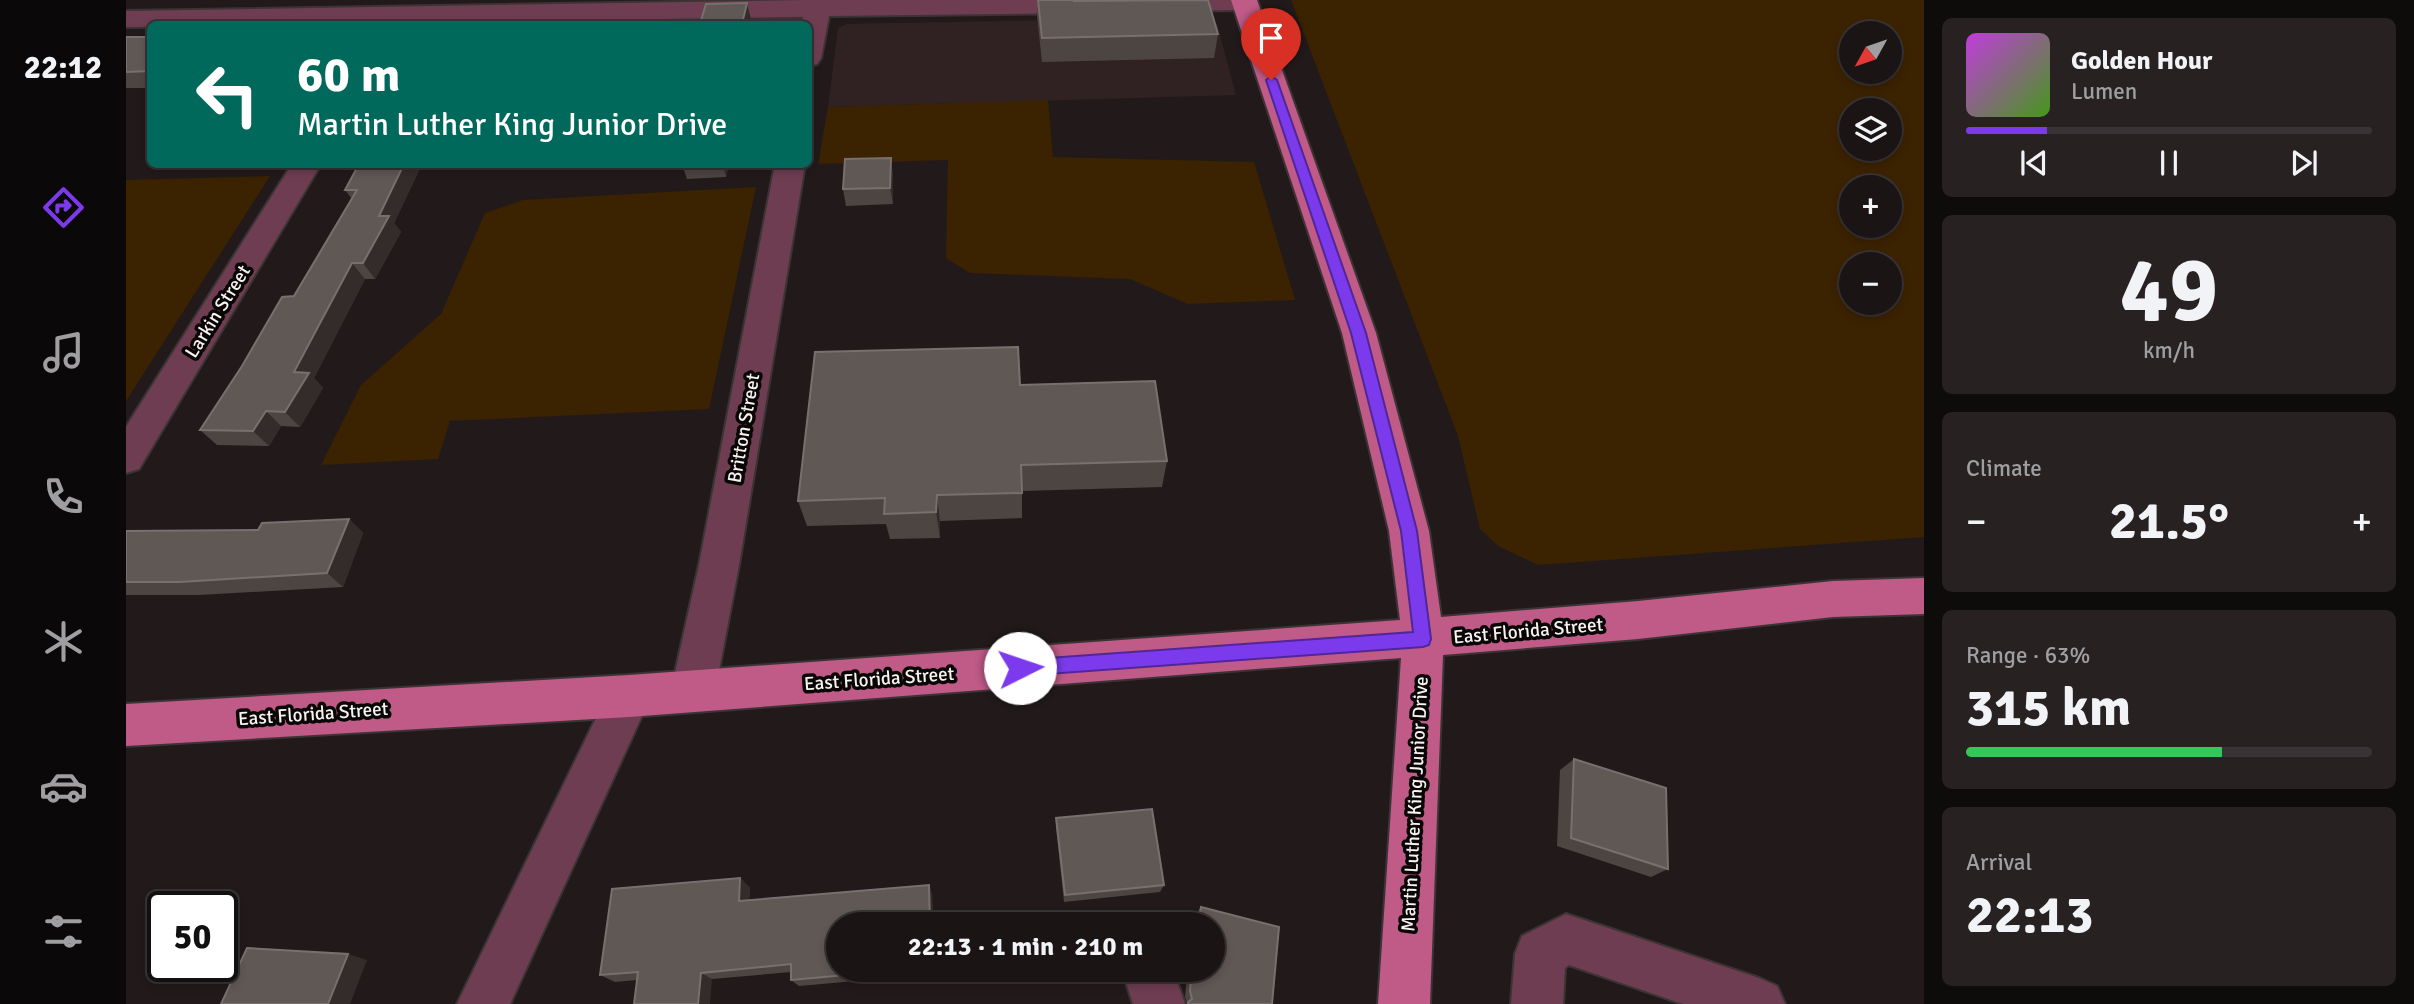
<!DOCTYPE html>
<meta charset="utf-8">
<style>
:root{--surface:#1a1414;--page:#272122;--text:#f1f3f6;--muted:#9f9ea0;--line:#383334;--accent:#7c3aed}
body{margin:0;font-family:Signika,sans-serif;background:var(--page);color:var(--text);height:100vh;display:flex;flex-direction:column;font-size:26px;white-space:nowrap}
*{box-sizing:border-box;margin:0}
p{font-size:23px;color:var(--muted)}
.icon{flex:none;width:38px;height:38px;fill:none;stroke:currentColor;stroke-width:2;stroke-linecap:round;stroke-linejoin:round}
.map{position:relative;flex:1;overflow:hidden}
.details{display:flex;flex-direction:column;gap:18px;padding:18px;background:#0e0b0b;width:490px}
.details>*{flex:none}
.top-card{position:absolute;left:21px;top:21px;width:665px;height:147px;border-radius:10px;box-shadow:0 4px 10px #0003,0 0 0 2px var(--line);background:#00695c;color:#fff;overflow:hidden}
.needle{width:46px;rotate:230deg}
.fabs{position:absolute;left:1713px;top:21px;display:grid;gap:14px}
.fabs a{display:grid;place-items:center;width:63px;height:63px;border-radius:50%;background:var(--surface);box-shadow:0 4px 10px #0003,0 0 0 2px var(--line);font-size:35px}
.speed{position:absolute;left:21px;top:891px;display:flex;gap:14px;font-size:35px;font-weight:700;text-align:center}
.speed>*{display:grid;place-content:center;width:91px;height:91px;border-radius:50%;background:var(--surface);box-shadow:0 4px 10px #0003,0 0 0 2px var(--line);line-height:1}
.speed .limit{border:4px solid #111;border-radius:10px;background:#fff;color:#111}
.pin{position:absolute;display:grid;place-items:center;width:60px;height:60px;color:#fff;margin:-72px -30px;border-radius:50% 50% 50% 0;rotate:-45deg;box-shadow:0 0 7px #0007}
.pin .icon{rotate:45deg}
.me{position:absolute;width:77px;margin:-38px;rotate:86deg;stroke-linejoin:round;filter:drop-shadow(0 0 5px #0008)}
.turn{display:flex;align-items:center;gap:24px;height:147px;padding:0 35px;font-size:32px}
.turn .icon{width:91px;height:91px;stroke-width:2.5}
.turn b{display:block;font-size:49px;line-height:60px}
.big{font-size:52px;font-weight:700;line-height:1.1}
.details .widget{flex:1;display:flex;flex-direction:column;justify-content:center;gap:10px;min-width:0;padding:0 24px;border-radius:10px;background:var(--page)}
.details .dial{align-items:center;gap:0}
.dial b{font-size:91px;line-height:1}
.song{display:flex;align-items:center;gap:21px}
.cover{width:84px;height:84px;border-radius:10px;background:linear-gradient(135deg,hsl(290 70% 55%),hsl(100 70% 35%))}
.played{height:7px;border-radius:4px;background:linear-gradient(90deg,var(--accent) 20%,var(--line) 20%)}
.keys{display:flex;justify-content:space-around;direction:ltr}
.heat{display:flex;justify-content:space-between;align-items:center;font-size:38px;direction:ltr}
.charge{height:10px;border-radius:5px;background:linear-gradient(90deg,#34c759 63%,var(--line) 0)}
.trip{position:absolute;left:700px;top:912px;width:399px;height:70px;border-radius:35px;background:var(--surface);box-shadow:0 4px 10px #0003,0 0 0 2px var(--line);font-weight:700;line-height:70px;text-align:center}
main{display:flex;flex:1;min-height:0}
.dock{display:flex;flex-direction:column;width:126px;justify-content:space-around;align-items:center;background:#0a0808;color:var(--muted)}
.dock .icon{width:49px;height:49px}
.dock .current{color:var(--accent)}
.dock b{font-size:32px;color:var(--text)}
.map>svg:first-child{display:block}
.built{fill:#302222}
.green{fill:#3b2200;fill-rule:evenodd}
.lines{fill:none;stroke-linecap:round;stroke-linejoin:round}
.minor-casing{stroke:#3c3434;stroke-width:4}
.major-casing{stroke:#3c3434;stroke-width:4}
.minor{fill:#6f3d52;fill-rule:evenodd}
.major{fill:#c05a87;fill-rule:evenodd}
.wall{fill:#4d4542}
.shaded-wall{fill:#342c2a}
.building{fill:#5f5855;stroke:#77706e;stroke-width:2}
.route{fill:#7c3aed;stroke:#51269a;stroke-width:2}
.labels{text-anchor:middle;stroke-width:7;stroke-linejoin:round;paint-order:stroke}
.street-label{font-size:19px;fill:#f8f3f2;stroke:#090606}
</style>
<main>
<nav class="dock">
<b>22:12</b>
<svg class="icon current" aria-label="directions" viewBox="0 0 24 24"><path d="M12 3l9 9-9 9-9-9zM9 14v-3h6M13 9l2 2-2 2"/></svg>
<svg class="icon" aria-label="music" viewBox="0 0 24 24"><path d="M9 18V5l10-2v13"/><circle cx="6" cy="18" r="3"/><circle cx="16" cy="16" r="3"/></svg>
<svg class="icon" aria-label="phone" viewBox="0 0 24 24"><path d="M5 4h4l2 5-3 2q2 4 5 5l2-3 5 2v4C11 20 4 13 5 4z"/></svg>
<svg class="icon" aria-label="climate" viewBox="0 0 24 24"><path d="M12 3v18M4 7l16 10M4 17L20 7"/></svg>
<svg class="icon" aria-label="car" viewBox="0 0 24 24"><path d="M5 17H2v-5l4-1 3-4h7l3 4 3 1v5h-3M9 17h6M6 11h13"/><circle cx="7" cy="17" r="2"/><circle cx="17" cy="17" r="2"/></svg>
<svg class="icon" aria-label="filters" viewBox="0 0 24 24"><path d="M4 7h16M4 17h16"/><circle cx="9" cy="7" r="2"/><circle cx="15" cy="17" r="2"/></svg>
</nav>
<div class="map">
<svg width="1798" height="1004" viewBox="0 0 1798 1004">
<rect width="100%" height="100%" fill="#221a1a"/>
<!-- built -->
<polygon class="built" points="1078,17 1091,24 1110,95 702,107 712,28 721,24"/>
<!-- green -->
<g class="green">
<path d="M1165,0H1798V537L1412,565L1372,546L1354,529L1332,436ZM1726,33H1764V72H1726ZM1726,110H1764V149H1726ZM1726,187H1764V226H1726ZM1726,264H1764V303H1726Z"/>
<polygon points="922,100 927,157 1128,162 1169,300 1062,304 1004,279 844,273 820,258 822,160 692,164 702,107"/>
<polygon points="144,176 0,401 0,180"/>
<polygon points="630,187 583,409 324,421 312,459 195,465 235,385 315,314 359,213 397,200"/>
</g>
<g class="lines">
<!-- minor casing -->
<g class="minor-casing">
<g id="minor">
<polygon points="680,0 971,0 975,5 971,10 962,13 703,16 695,58 691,64 682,66 682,24 675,24 677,17 0,27 0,11"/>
<polygon points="1018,0 1129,0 1131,2 1127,7 1118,10 1029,11 1020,8 1016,3"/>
<polygon points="166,164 195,164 13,469 0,473 0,427"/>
<polygon points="649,164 679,164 613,565 589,691 582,705 567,711 552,705 545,691 573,565"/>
<polygon points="503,675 518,681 525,696 384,1004 331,1004 488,681"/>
<polygon points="1440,914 1633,978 1651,986 1659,1004 1557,1004 1443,965 1439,968 1437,1004 1385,1004 1389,954 1396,936"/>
<polygon points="996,970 1047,970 1059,1004 1007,1004"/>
</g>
</g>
<!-- major casing -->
<g class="major-casing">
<polygon id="major" points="1105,0 1131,0 1250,333 1303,531 1315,617 1512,601 1707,581 1798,578 1798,614 1707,617 1512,639 1317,655 1304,1004 1252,1004 1275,658 503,717 0,746 0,704 503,675 1274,620 1263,531 1216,333"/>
</g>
<!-- minor -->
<use href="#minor" class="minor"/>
<!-- major -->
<use href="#major" class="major"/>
</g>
<!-- wall -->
<g class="wall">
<polygon points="912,0 948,0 948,1 1092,34 1088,58 916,62 911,16"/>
<rect x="0" y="37" width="24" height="51"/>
<polygon points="233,164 296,164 268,223 275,232 249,279 239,279 188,378 197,388 174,427 155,426 143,446 91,445 74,430 168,296 226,199 219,190"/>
<polygon points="556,164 603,164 600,177 561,179"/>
<polygon points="767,174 767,204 720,206 717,189"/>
<polygon points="894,385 1041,461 1036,487 896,491 896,518 814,521 814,538 764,539 760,524 681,526 672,501"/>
<polygon points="223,519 237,533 217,587 73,595 0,595 0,531 132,530"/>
<polygon points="1448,759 1542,869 1525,877 1431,846 1434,770"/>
<polygon points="930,818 1038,885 1034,892 938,902 930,827"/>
<polygon points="614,878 624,888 623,900 806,894 807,924 712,924 712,970 808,970 808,974 673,986 665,980 665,972 586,979 511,980 489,982 474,975"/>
<polygon points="1075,907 1146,1004 1060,1004 1061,1003 1059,996 1062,970 1087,970 1087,924 1068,924 1070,914"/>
</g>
<!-- shaded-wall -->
<g class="shaded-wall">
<polygon points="621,3 625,19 624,24 616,24"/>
<polygon points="765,158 767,174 767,204 764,188"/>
<polygon points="278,164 296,164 268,223 275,232 249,279 237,263 253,216"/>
<polygon points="597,164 603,164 600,177"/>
<polygon points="226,263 239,279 188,378 197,388 174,427 159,412 168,372"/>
<polygon points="140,411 155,426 143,446 127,431"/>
<polygon points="811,495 814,521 814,538 810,512"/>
<polygon points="223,519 237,533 217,587 201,573"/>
<polygon points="614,878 624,888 622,909 613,901"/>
<polygon points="803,885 806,894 807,924 804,924"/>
<polygon points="222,954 241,960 224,1004 202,1004"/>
<polygon points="575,973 586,979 584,1004 572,1004"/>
</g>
<!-- building -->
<g class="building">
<polygon points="912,0 948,0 948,1 1082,0 1092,34 916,38"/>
<polygon points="621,3 616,24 574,24 580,4"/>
<polygon points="0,37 24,37 24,71 0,72"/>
<polygon points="765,158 764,188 717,189 719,159"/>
<polygon points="233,164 278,164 253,216 263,216 237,263 226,263 168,372 183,373 159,412 140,411 127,431 74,430 116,366 156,297 168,296 231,190 219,190"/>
<polygon points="892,347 894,385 1029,381 1041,461 895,465 896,493 811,495 810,512 758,514 759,498 672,501 689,352"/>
<polygon points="223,519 201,573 54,582 0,582 0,531 132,530 136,523"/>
<polygon points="1448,759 1540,788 1542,869 1445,838"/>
<polygon points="1026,809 1038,885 939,895 930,818"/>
<polygon points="614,878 613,901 803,885 804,924 712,924 712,970 776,970 665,980 665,964 575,973 572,1004 508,1004 512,972 474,975 486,889"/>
<polygon points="1075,907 1153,927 1146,1004 1062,1004 1062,1002 1066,999 1064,991 1066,970 1087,970 1087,924 1072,924"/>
<polygon points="121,948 222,954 202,1004 95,1004"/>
</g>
<!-- route -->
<polygon class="route" points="1145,76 1151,80 1240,333 1291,531 1305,639 1303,645 1297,647 894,676 888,674 885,668 888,662 894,660 1287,632 1275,531 1225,333 1140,80"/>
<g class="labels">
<!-- street labels -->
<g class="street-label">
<text transform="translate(91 311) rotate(-58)" y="7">Larkin Street</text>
<text transform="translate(617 428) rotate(-80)" y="7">Britton Street</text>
<text transform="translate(1402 630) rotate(-5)" y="7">East Florida Street</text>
<text transform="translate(753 678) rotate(-4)" y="7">East Florida Street</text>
<text transform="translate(187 713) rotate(-4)" y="7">East Florida Street</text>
<text transform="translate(1288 804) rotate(-87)" y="7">Martin Luther King Junior Drive</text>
</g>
</g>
</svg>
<div class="fabs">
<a><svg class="needle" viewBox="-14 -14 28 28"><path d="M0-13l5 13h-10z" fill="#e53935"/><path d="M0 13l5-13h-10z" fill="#9f9ea0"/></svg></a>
<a><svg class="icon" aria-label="layers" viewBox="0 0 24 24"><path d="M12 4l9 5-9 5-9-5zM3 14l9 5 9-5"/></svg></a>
<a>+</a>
<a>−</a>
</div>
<div class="speed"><div class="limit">50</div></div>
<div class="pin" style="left:1145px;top:80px;background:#d93025"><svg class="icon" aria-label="arrive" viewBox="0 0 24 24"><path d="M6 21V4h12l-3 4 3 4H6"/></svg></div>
<svg class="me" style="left:894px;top:668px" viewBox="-20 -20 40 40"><circle r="19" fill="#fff"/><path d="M0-13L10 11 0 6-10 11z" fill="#7c3aed"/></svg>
<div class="trip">22:13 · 1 min · 210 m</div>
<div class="top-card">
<div class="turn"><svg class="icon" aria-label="left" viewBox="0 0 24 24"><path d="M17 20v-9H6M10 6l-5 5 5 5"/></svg><div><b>60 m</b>Martin Luther King Junior Drive</div></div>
</div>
</div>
<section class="details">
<div class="widget">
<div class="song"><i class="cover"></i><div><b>Golden Hour</b><p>Lumen</p></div></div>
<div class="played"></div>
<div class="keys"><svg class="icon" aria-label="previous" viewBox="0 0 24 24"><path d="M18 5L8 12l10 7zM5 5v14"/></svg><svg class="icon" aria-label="pause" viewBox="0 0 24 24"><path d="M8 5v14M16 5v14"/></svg><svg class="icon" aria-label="next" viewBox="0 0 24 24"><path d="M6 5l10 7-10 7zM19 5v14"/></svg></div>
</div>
<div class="widget dial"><b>49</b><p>km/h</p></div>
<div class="widget"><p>Climate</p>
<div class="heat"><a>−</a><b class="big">21.5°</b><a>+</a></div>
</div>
<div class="widget"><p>Range · 63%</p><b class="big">315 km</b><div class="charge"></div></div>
<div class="widget"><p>Arrival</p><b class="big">22:13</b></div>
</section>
</main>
